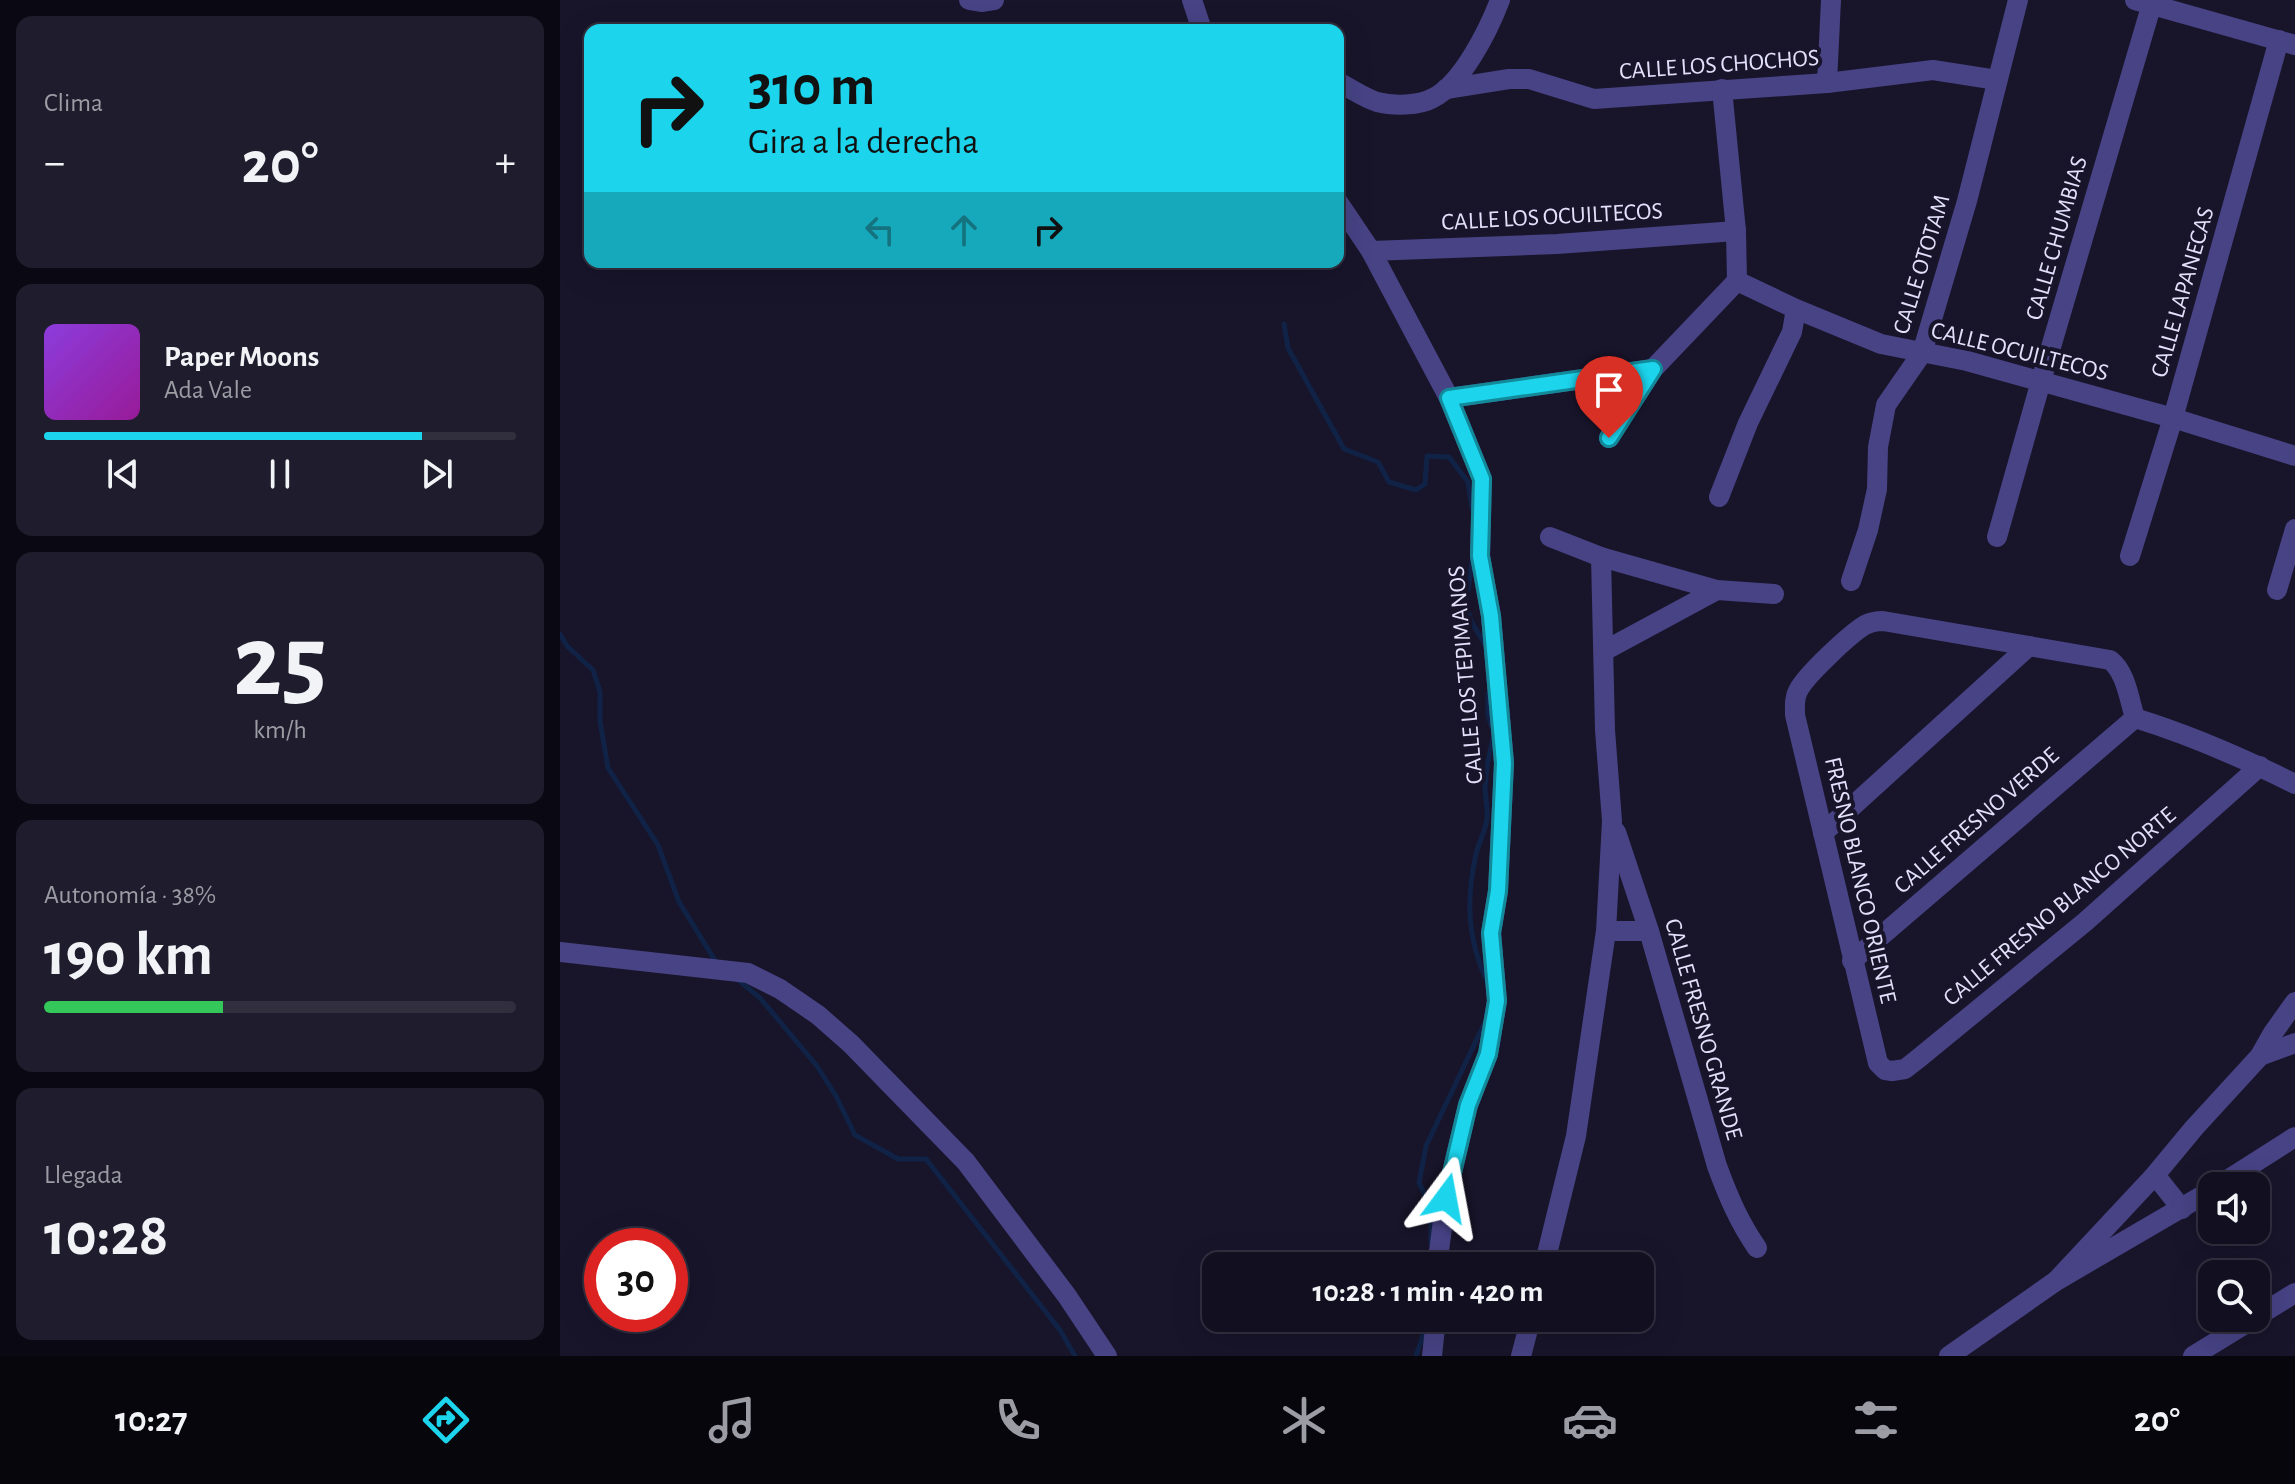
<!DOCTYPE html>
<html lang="es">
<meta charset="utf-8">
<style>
:root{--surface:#120f20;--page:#1f1d2d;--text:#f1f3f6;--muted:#9c9ca5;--line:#312f3e;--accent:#1cd4ec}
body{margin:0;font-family:"Alegreya Sans",sans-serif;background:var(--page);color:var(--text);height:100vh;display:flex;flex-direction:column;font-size:30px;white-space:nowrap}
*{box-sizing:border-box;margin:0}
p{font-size:26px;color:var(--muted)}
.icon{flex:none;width:44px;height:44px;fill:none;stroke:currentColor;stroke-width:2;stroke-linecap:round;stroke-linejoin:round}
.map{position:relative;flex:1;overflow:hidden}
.sheet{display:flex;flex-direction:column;gap:16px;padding:16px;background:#0a0812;width:560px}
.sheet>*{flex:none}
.hud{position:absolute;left:24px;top:24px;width:760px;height:244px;border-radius:16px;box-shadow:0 8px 32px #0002,0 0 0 2px var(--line);background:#1cd4ec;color:#111;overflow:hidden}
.buttons{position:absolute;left:1638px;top:1172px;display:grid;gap:16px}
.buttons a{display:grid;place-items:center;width:72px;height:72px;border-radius:16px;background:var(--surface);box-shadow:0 8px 32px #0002,0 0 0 2px var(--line);font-size:40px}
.speed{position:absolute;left:24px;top:1228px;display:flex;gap:16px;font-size:40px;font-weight:700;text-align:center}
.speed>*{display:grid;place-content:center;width:104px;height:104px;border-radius:50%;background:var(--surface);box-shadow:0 8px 32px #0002,0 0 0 2px var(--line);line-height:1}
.speed .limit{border:12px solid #d22;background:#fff;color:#111}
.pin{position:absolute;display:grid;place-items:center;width:68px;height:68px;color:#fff;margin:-82px -34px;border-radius:50% 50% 50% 0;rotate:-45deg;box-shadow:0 0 8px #0007}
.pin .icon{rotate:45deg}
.me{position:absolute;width:88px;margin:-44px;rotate:13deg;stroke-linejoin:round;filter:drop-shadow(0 0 6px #0008)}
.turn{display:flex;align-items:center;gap:28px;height:168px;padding:0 32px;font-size:36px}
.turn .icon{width:104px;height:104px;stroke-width:2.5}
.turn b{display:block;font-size:56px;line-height:68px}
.lanes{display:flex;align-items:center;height:76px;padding:0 32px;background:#0003;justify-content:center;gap:40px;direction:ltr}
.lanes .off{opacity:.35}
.big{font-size:60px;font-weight:700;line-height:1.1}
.sheet .tile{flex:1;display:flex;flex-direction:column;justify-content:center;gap:12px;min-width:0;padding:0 28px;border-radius:16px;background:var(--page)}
.sheet .dial{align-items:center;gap:0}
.dial b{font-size:104px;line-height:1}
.song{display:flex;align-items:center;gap:24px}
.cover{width:96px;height:96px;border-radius:12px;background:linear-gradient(135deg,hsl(270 70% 55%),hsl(300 70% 35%))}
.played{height:8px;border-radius:4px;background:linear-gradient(90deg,var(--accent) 80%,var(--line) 80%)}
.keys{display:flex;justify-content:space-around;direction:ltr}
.heat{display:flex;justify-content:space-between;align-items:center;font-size:44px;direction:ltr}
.charge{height:12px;border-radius:6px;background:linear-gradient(90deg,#34c759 38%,var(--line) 0)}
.trip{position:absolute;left:642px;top:1252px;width:452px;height:80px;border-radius:16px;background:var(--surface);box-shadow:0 8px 32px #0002,0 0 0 2px var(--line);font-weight:700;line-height:80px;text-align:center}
.dock{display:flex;height:128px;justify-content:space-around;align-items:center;background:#07060d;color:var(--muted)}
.dock .icon{width:56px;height:56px}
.dock .selected{color:var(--accent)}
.dock b{font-size:36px;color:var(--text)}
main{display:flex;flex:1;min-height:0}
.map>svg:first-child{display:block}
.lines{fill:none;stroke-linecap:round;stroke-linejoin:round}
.stream{stroke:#102347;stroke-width:5}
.minor{stroke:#474385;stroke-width:20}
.route-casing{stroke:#128a99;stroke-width:20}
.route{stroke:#1cd4ec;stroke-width:14}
.labels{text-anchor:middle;stroke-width:8;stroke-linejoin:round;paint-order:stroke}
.street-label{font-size:24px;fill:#e3e0fc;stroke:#18142a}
</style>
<main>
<section class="sheet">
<div class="tile"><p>Clima</p>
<div class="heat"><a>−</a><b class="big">20°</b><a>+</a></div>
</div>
<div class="tile">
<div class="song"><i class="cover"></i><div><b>Paper Moons</b><p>Ada Vale</p></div></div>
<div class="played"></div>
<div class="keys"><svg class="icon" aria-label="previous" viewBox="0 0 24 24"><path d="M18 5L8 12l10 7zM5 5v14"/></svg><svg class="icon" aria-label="pause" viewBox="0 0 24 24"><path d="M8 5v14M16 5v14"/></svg><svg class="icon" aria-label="next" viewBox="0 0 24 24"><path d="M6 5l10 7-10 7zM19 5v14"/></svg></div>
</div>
<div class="tile dial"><b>25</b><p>km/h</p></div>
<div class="tile"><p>Autonomía · 38%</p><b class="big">190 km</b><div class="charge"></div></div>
<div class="tile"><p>Llegada</p><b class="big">10:28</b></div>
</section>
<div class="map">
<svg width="1735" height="1356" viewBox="0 0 1735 1356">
<rect width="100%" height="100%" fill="#18142a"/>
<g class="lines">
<!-- stream -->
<g class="stream">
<polyline points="724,324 728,348 784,449 818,462 829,482 856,490 865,484 867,456 889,457 908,482 912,508"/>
<polyline points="912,561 906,604 911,621 926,646"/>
<polyline points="0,634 7,646 33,670 40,692 40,721 48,768 98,845 119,902 156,962"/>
<polyline points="928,694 928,715 932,728"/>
<polyline points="176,978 200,998 257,1066 276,1096 295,1135 338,1159 366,1159 500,1330 515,1356"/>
<path d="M927,981C907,939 906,899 916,854C919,841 926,831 927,818C928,808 925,797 925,787C926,770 929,754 933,738"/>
<polyline points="871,1243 871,1206 859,1183 866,1146 925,1022"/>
<polyline points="856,1356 864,1332 865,1318"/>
</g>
<!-- minor -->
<g class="minor">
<polyline points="409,0 421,2 434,0"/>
<polyline points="632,0 642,30"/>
<polyline points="1575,0 1735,45"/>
<path d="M778,82C790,88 804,98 817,102C833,106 859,106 873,98C902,84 929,29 940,0"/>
<polyline points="1267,83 1271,0"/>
<polyline points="886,89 949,79 969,79 1034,99 1267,83 1373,70 1437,80"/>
<polyline points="1162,89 1176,231 1177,281"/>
<polyline points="778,202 811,251 889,398 922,479 920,556 931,616 944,763 938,891 931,933 937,1001 928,1054 908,1105 886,1198 877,1266"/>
<polyline points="811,251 997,244 1176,231"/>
<polyline points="1177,281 1236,309 1321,344 1407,361 1613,418 1735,456"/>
<polyline points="889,398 1093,369"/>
<polyline points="1049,438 1093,369 1177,281"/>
<polyline points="1159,497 1188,423 1232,332 1236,309"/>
<polyline points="990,537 1041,557 1157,590 1214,594"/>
<polyline points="1437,537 1481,381 1593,0"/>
<polyline points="1570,556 1613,418 1719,40"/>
<polyline points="1291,581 1308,530 1317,489 1318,447 1326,405 1362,353 1407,201 1458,0"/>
<polyline points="1717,590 1735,529"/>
<polyline points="1044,651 1157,590"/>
<path d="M1700,766L1525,922L1359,1058L1345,1069L1332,1071L1325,1070L1318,1063L1235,715C1235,707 1234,698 1238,691C1245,676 1290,634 1305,625C1311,622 1317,621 1323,621L1550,660C1566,672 1569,699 1575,718C1630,735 1683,758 1735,784"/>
<path d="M1056,832L1089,931L1157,1166C1168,1196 1179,1222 1197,1248"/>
<polyline points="1263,833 1469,646"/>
<polyline points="1046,931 1089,931"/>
<polyline points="0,952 188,973 220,989 258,1015 291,1044 406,1162 507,1296 547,1356"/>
<polyline points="1292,961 1575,718"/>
<polyline points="1700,1056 1735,1043"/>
<polyline points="1595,1175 1622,1209"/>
<polyline points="1658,1186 1735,1137"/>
<polyline points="984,1266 1016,1136 1046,931 1052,821 1045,730 1041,557"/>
<polyline points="1496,1281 1595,1175 1634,1128 1700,1056 1713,1033 1735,1002"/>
<polyline points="1696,1317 1735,1293"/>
<polyline points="872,1356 876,1318"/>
<polyline points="961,1356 971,1318"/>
<polyline points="1389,1356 1496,1281 1652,1190"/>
<polyline points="1633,1356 1695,1318"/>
</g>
</g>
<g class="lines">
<!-- route casing -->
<g class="route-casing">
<polyline id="route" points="886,1198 908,1105 928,1054 937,1001 931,933 938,891 944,763 931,616 920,556 922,479 889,398 1093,369 1049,438"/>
</g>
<!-- route -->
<use href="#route" class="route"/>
</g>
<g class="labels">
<!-- street labels -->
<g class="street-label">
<text transform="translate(1159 64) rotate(-4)" y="8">CALLE LOS CHOCHOS</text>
<text transform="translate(992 216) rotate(-3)" y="8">CALLE LOS OCUILTECOS</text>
<text transform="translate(1496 238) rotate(-74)" y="8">CALLE CHUMBIAS</text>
<text transform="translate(1361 264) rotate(-73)" y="8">CALLE OTOTAM</text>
<text transform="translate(1622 292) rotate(-74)" y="8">CALLE LAPANECAS</text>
<text transform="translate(1460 351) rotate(14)" y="8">CALLE OCUILTECOS</text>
<text transform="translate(905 675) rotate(-95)" y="8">CALLE LOS TEPIMANOS</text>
<text transform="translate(1416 820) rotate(-41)" y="8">CALLE FRESNO VERDE</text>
<text transform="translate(1301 880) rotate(77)" y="8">FRESNO BLANCO ORIENTE</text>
<text transform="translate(1499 906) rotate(-40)" y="8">CALLE FRESNO BLANCO NORTE</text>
<text transform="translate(1144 1029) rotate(74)" y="8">CALLE FRESNO GRANDE</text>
</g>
</g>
</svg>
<div class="buttons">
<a><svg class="icon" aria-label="sound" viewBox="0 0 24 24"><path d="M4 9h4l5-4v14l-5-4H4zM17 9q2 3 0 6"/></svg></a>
<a><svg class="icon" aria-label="search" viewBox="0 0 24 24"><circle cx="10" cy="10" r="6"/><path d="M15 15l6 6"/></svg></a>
</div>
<div class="speed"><div class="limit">30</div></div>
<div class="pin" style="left:1049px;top:438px;background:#d93025"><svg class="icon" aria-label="arrive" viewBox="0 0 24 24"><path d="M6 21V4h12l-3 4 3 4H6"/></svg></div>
<svg class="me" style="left:886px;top:1198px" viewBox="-20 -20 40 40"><path d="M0-17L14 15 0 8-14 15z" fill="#1cd4ec" stroke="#fff" stroke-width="4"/></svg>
<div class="trip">10:28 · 1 min · 420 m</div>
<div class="hud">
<div class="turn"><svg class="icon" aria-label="right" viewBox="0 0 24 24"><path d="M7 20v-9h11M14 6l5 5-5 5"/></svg><div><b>310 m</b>Gira a la derecha</div></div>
<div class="lanes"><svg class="icon off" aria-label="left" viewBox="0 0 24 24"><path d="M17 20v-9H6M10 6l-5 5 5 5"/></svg><svg class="icon off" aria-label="ahead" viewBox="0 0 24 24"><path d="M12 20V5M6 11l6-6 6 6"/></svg><svg class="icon" aria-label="right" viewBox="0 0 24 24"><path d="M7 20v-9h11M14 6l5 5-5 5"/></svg></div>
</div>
</div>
</main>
<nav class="dock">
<b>10:27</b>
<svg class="icon selected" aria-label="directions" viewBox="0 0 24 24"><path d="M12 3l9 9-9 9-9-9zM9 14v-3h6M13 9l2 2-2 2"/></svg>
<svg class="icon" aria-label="music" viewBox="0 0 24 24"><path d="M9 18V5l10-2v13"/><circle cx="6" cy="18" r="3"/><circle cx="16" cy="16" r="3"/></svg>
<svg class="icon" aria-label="phone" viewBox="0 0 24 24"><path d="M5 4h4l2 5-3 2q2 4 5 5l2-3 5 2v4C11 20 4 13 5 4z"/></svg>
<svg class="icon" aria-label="climate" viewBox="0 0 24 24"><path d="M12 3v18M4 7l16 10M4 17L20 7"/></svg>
<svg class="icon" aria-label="car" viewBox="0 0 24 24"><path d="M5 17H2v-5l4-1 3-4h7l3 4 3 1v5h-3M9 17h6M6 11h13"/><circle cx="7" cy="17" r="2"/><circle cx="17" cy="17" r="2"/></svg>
<svg class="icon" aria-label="filters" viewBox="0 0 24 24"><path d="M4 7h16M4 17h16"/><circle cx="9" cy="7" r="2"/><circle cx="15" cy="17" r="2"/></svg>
<b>20°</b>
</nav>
